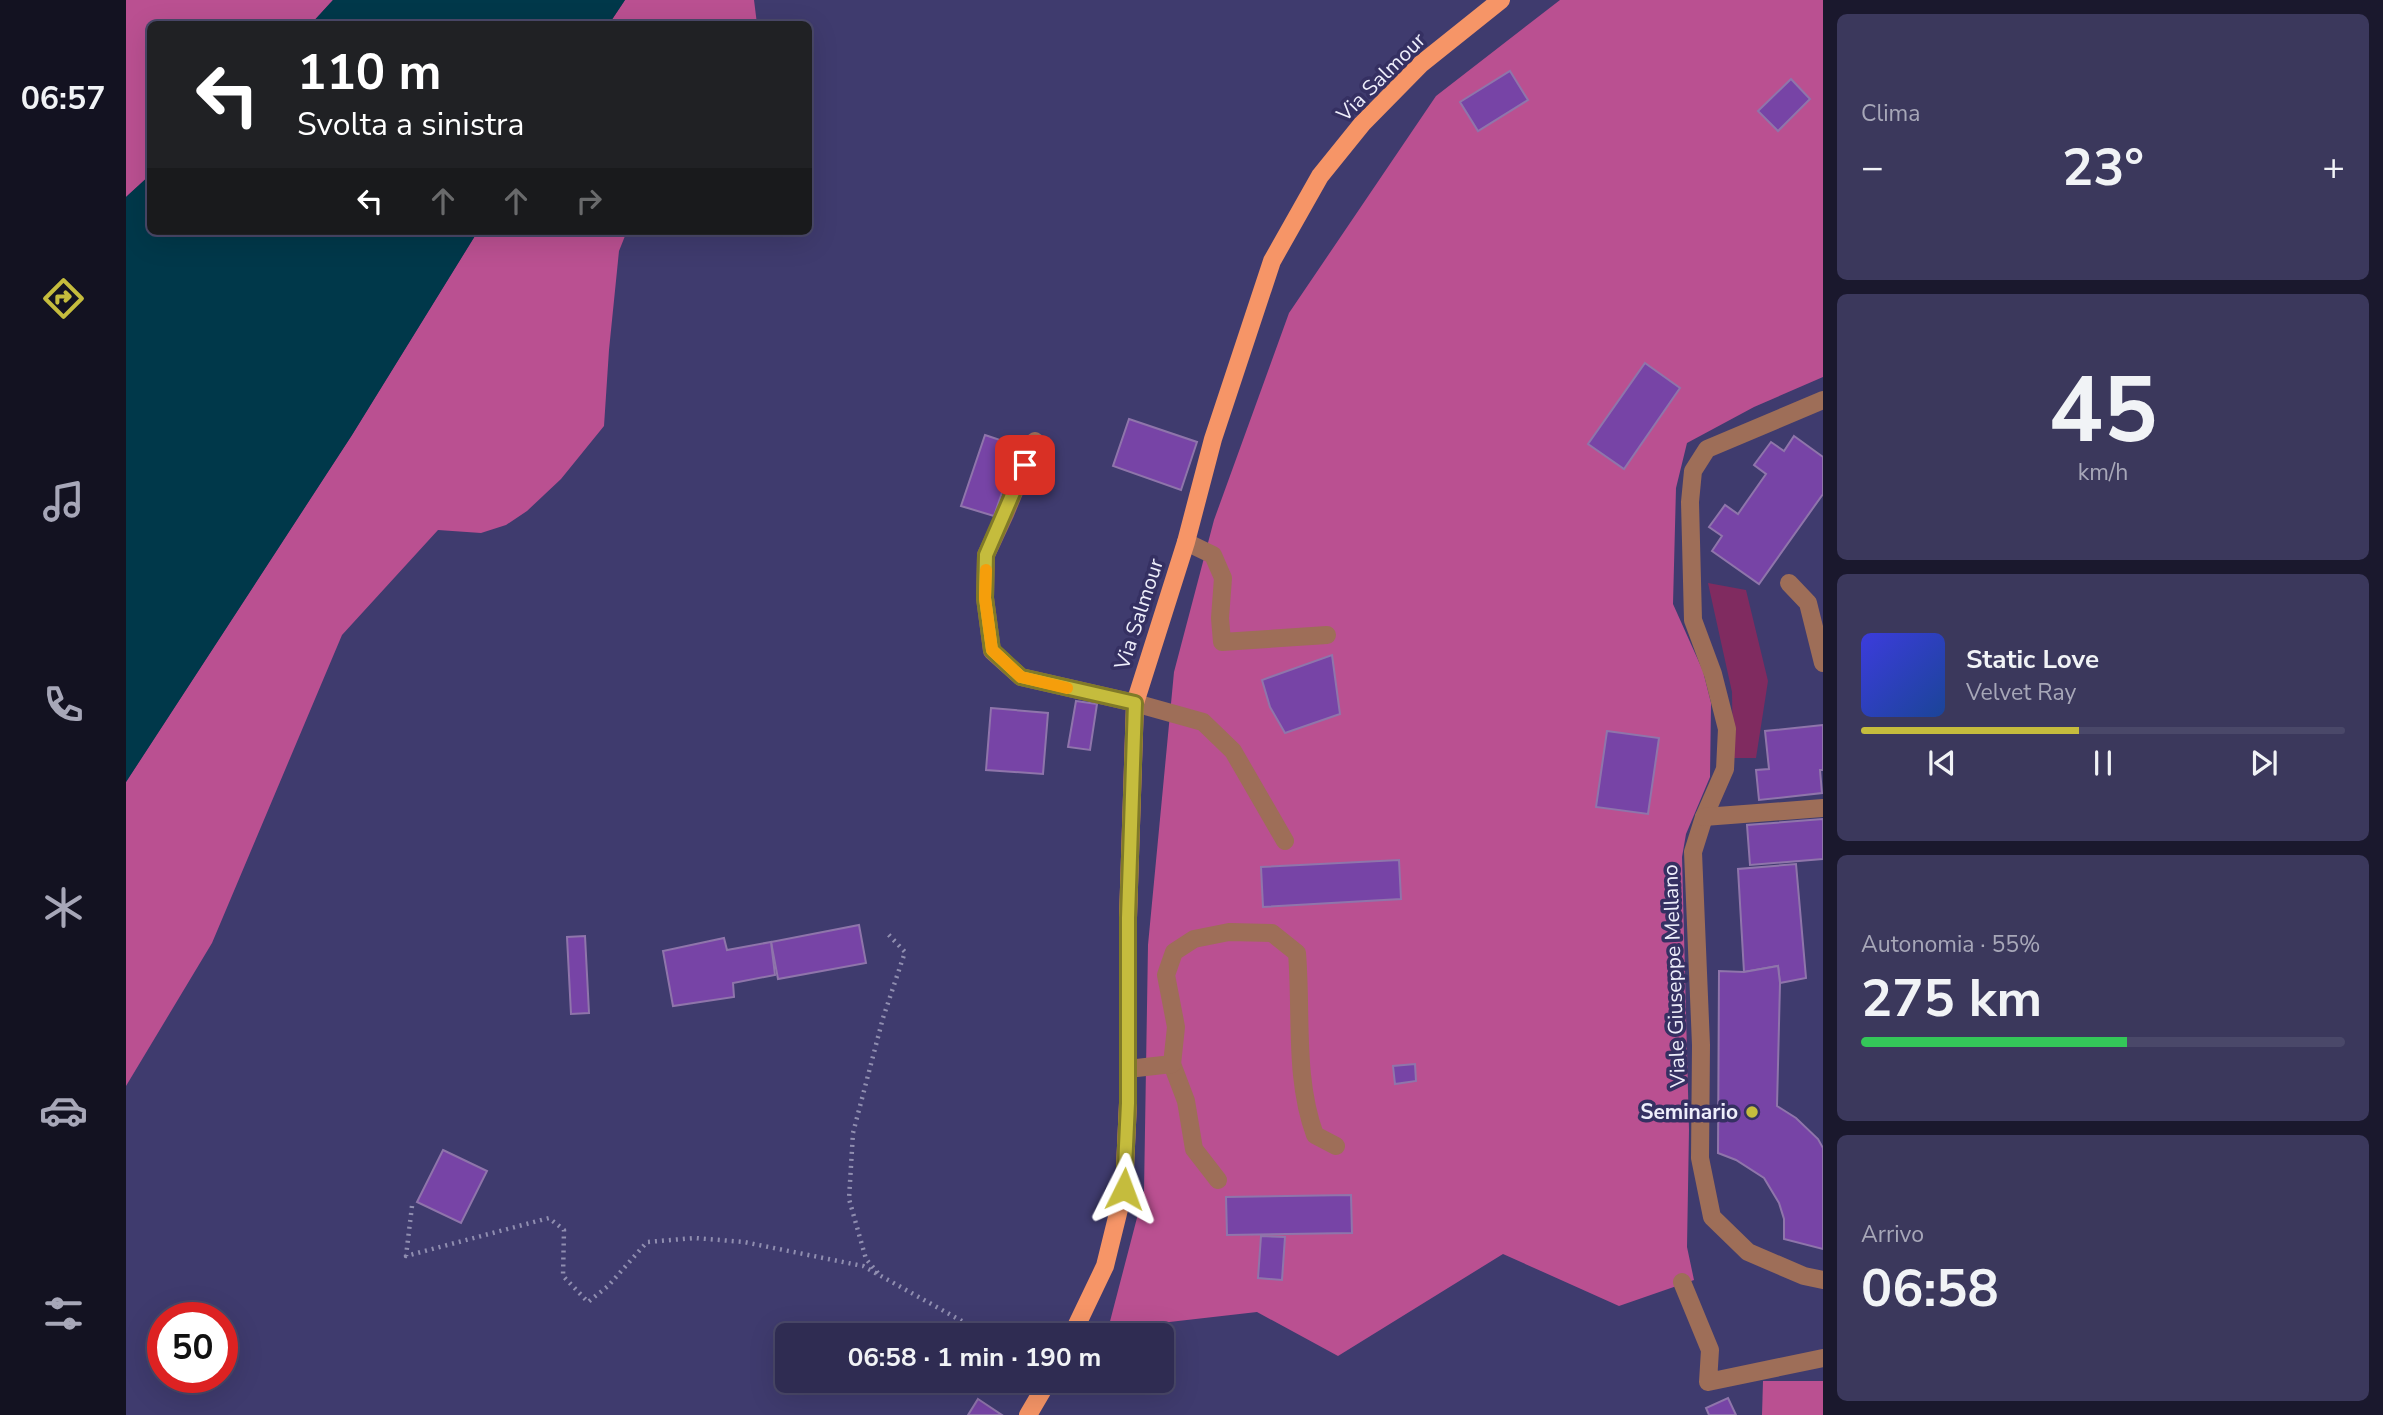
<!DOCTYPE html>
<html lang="it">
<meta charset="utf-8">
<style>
:root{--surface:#2f2c52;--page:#3b385c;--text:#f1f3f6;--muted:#a7a7b8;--line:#4a4869;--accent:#c5bc3d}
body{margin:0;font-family:"Nunito Sans",sans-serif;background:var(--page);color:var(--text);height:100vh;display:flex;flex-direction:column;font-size:26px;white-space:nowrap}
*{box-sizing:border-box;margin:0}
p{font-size:23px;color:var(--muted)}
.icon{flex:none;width:38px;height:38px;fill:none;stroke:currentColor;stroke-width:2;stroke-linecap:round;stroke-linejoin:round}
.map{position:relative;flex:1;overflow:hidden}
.panel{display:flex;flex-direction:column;gap:14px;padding:14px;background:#1a182d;width:560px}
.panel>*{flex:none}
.guide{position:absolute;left:21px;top:21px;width:665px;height:214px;border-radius:10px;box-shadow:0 7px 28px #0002,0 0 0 2px var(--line);background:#202124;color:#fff;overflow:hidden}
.speed{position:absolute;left:21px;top:1302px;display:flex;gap:14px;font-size:35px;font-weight:700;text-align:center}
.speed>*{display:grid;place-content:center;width:91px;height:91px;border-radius:50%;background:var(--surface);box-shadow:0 7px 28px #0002,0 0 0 2px var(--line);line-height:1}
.speed .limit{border:10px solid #d22;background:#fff;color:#111}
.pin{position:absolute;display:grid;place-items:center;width:60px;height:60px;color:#fff;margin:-30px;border-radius:14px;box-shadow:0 4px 10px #0006}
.me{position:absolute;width:77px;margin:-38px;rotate:3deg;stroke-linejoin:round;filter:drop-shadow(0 0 5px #0008)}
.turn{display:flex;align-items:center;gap:24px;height:147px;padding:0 35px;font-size:32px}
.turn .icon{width:91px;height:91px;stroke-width:2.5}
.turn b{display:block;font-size:49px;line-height:60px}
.lanes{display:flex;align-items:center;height:66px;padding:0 35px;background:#0003;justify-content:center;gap:35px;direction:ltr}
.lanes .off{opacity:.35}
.big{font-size:52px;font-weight:700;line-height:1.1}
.panel .widget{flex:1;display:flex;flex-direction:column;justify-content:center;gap:10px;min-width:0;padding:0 24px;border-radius:10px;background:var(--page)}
.panel .dial{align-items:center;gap:0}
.dial b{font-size:91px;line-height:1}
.song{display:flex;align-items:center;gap:21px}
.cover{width:84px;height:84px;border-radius:10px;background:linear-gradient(135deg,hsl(240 70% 55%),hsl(220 70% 35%))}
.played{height:7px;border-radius:4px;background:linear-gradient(90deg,var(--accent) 45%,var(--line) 45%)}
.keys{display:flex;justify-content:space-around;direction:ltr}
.heat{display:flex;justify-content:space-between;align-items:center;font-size:38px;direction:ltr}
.charge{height:10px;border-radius:5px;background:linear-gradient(90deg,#34c759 55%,var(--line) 0)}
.trip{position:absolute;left:649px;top:1323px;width:399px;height:70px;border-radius:10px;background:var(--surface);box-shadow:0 7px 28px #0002,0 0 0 2px var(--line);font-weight:700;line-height:70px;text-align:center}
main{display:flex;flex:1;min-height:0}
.tab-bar{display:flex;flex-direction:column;width:126px;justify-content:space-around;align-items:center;background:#131221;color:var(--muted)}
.tab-bar .icon{width:49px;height:49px}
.tab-bar .current{color:var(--accent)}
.tab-bar b{font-size:32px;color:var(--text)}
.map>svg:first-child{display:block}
.green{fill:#802b60}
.forest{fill:#ba5091}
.water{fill:#00384a}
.building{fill:#7744a6;stroke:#8f75ab;stroke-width:2}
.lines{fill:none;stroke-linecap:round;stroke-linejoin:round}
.path{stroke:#908eb0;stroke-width:4.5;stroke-dasharray:2 5;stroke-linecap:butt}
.minor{stroke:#9e6e58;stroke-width:18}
.major{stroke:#f69567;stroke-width:18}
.route-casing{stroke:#807a28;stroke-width:18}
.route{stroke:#c5bc3d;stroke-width:12}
.slow{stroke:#f59e0b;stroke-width:12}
.poi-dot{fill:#c5bc3d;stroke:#353062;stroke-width:2.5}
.labels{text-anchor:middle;stroke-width:7;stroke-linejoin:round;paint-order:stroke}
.street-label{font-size:21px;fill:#eeeefb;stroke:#353062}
.poi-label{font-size:21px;font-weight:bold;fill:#eeeefb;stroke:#353062;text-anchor:end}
</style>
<main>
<nav class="tab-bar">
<b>06:57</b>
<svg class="icon current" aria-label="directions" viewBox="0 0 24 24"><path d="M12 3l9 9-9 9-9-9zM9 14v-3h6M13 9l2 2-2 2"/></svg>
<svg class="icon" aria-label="music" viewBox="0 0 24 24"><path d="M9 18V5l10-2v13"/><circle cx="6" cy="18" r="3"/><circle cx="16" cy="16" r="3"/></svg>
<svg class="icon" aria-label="phone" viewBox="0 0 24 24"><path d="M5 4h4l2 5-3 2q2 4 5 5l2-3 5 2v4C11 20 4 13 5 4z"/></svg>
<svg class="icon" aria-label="climate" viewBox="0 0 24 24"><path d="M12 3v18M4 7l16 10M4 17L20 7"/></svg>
<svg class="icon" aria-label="car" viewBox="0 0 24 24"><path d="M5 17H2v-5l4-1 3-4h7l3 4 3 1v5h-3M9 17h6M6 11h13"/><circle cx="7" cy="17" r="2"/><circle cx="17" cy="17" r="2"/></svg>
<svg class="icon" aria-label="filters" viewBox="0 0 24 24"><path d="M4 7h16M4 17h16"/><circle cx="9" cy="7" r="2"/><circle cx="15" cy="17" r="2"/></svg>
</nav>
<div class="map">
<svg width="1697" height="1415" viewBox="0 0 1697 1415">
<rect width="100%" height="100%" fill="#3f3b6e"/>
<!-- green -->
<polygon class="green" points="1582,583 1620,590 1642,681 1630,758 1607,758 1606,692"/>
<!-- forest -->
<g class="forest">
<polygon points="0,0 207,0 185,24 24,24 24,175 0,197"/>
<polygon points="499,0 628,0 631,24 483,24"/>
<polygon points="1434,0 1697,0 1697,377 1628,407 1561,443 1550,488 1547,604 1577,671 1585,703 1584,777 1560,834 1556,857 1563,1130 1561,1247 1568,1280 1493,1306 1377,1254 1212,1356 1131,1312 982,1329 1018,1191 1022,945 1048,672 1088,520 1163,313 1310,96"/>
<polygon points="352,231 501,231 493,251 483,350 478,426 435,479 401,511 380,525 355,533 312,530 216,635 86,943 0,1086 0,782 226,435"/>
<polygon points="1637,1381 1697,1381 1697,1415 1636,1415"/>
</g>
<!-- water -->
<g class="water">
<polygon points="207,0 499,0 483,24 185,24"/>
<polygon points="24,175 24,231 352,231 226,435 0,782 0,197"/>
</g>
<!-- building -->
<g class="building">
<polygon points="1384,71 1402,100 1352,131 1334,102"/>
<polygon points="1665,79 1684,99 1652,131 1632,111"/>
<polygon points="1519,363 1554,388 1498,469 1462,444"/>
<polygon points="1003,419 1071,442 1055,490 987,466"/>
<polygon points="859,435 892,446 868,516 835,506"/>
<polygon points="1668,436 1697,457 1697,494 1633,584 1586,551 1596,536 1583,527 1599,505 1612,514 1640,474 1628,465 1645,442 1658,451"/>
<polygon points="1206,655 1214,714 1159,733 1144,707 1136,680"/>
<polygon points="950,701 971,704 964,750 942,747"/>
<polygon points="865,708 922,713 917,774 860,770"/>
<polygon points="1697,725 1697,770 1694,770 1696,793 1633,800 1630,770 1643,769 1639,731"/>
<polygon points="1481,731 1533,738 1522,814 1470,807"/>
<polygon points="1697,819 1697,859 1624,865 1621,825"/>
<polygon points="1273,860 1275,899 1137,907 1135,867"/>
<polygon points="1670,864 1680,978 1654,983 1652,966 1618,972 1612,869"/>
<polygon points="733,925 740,963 652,979 645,942"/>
<polygon points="459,936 463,1013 445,1014 441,937"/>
<polygon points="598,938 601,950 645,942 649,975 607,983 608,997 547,1006 537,951"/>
<polygon points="1652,966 1654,983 1651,1106 1670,1118 1692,1139 1697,1148 1697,1249 1658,1239 1658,1219 1653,1203 1638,1178 1610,1160 1592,1153 1593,971 1618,972"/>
<polygon points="1289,1064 1290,1081 1269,1084 1267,1066"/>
<polygon points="317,1150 361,1171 335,1223 291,1202"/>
<polygon points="1225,1195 1226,1233 1101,1235 1100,1197"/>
<polygon points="1135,1236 1159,1237 1156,1280 1132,1278"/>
<polygon points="1602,1398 1610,1415 1583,1415 1580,1408"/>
<polygon points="852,1399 876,1415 842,1415"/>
</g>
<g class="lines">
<!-- path -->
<g class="path">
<polyline points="286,1206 280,1256 423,1218 438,1230 437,1276 462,1302 482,1286 521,1242 569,1238 618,1242 737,1266 861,1335"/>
<polyline points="752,1273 740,1259 723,1199 727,1133 757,1018 779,952 760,932"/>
</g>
<!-- minor -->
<g class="minor">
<polyline points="1697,400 1581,449 1567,471 1564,502 1567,620 1587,674 1601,729 1599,769 1578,817 1567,852 1575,1045 1574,1158 1586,1217 1622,1252 1678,1276 1697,1280"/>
<polyline points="909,441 879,514 860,555 859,598 866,651 895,677 1009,703 1077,722 1107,751 1159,841"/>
<polyline points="1060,542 1087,555 1097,578 1094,618 1096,642 1201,635"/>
<polyline points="1663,583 1682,603 1697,663"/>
<polyline points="1578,817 1697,808"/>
<polyline points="1046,1064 1060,1101 1068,1149 1092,1180"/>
<path d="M1002,1069L1046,1064L1050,1027L1040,975L1048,952L1068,939L1103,932L1146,933L1171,953C1176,1014 1168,1078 1189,1135L1210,1146"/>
<polyline points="1556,1282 1584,1350 1582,1382 1697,1358"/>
</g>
<!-- major -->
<g class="major">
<polyline points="946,1335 979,1266 998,1189 1002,1103 1002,918 1009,703 1060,542 1087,439 1146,261 1194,176 1236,124 1295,64 1375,0"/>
<polyline points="902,1415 922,1381"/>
</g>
</g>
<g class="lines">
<!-- route casing -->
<g class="route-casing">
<polyline id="route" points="899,465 860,555 859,598 866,650 895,677 1009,703 1002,918 1002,1103 998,1189"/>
</g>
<!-- route -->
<use href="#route" class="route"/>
<!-- slow -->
<polyline class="slow" points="860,570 859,598 866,650 895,677 941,688"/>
</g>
<!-- markers -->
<circle class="poi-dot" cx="1626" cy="1112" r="7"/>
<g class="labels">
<!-- street labels -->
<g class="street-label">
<text transform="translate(1255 77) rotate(-45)" y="7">Via Salmour</text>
<text transform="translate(1013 614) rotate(-72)" y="7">Via Salmour</text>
<text transform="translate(1548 976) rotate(-92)" y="7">Viale Giuseppe Mellano</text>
</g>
<!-- poi labels -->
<g class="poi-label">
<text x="1612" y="1119">Seminario</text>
</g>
</g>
</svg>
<div class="speed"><div class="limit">50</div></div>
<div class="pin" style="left:899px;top:465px;background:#d93025"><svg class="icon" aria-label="arrive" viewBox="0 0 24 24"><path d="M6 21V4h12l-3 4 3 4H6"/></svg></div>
<svg class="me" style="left:998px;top:1189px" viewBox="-20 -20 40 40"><path d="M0-17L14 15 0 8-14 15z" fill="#c5bc3d" stroke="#fff" stroke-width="4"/></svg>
<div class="trip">06:58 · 1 min · 190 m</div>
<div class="guide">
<div class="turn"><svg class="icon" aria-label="left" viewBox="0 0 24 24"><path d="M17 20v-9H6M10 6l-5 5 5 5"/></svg><div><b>110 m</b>Svolta a sinistra</div></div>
<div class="lanes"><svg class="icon" aria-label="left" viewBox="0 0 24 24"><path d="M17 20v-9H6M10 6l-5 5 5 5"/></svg><svg class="icon off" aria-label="ahead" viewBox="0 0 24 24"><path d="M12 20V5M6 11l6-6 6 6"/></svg><svg class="icon off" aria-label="ahead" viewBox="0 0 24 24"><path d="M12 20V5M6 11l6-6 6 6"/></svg><svg class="icon off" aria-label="right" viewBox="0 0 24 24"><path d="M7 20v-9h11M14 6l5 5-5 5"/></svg></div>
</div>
</div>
<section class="panel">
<div class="widget"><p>Clima</p>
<div class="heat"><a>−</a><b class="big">23°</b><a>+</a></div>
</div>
<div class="widget dial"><b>45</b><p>km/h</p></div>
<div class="widget">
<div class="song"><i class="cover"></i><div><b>Static Love</b><p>Velvet Ray</p></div></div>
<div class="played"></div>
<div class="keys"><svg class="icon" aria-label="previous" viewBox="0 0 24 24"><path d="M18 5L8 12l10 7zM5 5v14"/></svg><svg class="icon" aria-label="pause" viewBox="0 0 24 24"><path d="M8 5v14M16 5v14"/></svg><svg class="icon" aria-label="next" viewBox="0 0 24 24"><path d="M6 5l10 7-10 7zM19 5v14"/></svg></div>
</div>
<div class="widget"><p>Autonomia · 55%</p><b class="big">275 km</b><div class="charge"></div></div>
<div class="widget"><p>Arrivo</p><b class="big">06:58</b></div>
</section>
</main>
